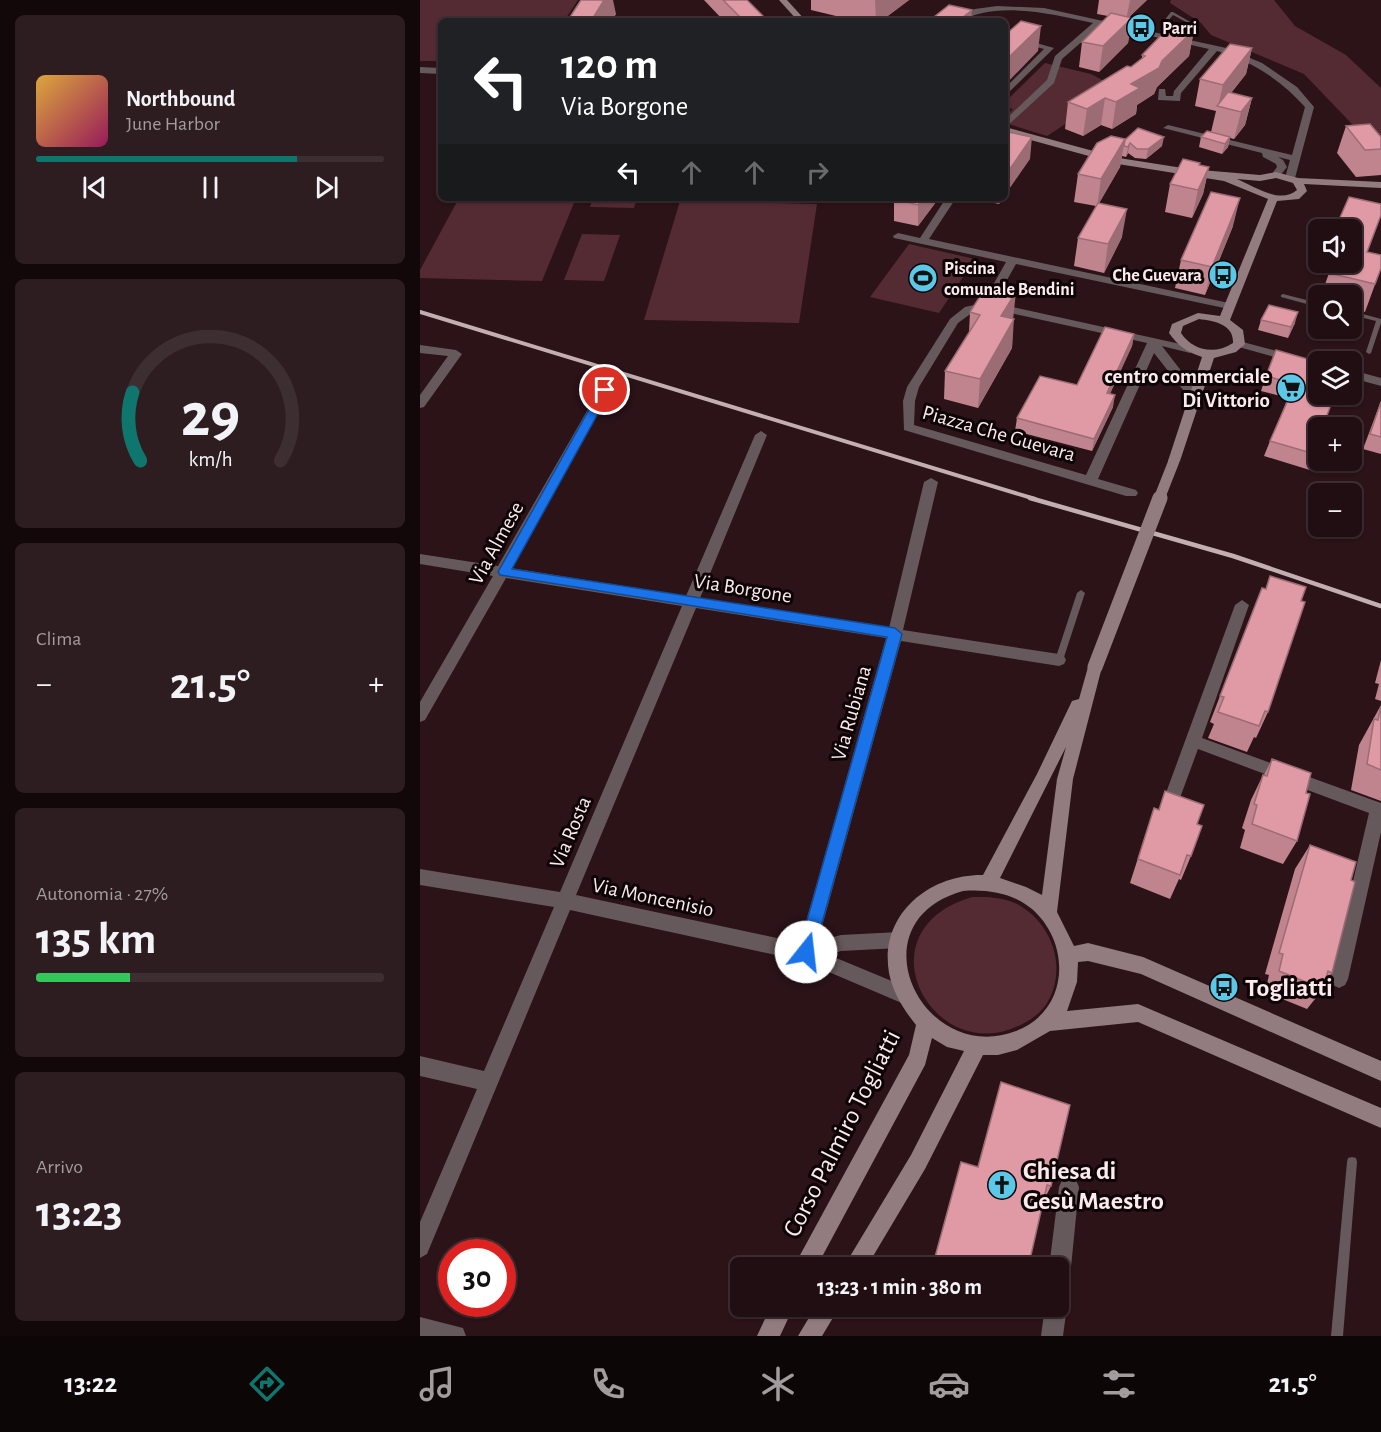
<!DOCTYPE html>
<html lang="it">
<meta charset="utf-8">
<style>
:root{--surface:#200e12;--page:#2d1c20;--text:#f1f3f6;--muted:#a29c9f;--line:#3d2e32;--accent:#0f766e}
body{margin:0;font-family:"Alegreya Sans",sans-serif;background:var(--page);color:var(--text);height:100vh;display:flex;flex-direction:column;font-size:22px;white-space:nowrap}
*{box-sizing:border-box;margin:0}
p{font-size:20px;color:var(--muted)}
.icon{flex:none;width:33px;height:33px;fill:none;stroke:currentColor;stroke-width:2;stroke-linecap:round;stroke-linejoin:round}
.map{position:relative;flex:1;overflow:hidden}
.panel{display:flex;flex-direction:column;gap:15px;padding:15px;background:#12080a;width:420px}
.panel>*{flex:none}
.guide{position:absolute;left:18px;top:18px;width:570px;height:183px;border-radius:9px;box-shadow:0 2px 4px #0004,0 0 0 2px var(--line);background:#202124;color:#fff;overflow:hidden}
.fabs{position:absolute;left:888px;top:219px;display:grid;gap:12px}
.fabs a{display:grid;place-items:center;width:54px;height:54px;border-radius:9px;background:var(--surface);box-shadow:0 2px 4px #0004,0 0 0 2px var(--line);font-size:30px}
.speed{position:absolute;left:18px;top:1239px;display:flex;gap:12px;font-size:30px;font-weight:700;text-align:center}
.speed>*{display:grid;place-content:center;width:78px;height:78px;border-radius:50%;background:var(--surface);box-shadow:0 2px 4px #0004,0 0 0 2px var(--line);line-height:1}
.speed .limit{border:9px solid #d22;background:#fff;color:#111}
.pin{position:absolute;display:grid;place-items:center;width:51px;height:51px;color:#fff;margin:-26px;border:3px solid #fff;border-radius:50%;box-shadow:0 2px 6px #0007}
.me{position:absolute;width:66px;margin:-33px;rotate:16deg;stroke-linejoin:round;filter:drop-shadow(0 0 4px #0008)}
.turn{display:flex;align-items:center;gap:21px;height:126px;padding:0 24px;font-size:27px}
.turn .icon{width:78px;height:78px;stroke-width:2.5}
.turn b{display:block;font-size:42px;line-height:51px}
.lanes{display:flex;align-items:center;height:57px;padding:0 24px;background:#0003;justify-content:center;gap:30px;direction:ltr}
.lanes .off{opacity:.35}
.big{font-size:45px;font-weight:600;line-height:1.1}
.panel .widget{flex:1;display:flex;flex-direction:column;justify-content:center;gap:9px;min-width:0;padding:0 21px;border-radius:9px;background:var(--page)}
.panel .dial{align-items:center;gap:0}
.dial svg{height:156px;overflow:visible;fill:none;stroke:var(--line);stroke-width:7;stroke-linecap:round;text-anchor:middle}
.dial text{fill:var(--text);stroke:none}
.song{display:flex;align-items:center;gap:18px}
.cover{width:72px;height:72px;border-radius:9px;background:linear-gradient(135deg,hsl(40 70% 55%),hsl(330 70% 35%))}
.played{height:6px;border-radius:3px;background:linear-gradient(90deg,var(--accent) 75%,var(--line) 75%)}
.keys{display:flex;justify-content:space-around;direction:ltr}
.heat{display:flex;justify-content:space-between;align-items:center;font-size:33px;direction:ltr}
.charge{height:9px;border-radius:4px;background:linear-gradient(90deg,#34c759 27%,var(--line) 0)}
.trip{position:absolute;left:310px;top:1257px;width:339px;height:60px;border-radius:9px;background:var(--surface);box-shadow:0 2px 4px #0004,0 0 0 2px var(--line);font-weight:600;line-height:60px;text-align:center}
.tab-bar{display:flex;height:96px;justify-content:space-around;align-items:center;background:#0d0607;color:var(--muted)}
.tab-bar .icon{width:42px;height:42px}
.tab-bar .on{color:var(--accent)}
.tab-bar b{font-size:27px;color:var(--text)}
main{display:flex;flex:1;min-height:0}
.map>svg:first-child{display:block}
.green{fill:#542a33}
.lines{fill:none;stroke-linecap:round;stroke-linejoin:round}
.lane{fill:#66595b;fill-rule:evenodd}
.street{fill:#66595b;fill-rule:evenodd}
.secondary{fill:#927c7f;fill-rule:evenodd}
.rail-far1{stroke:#c3afb2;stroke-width:4}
.rail{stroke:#c3afb2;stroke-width:4.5}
.secondary-bridge-far1{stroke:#927c7f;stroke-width:11}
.secondary-bridge{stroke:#927c7f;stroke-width:15}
.wall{fill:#c0848e}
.shaded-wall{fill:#9c6c74}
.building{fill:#df9aa5;stroke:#9c6c74;stroke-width:1.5}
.route{fill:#1a73e8;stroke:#114b97;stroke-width:1.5}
.labels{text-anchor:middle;stroke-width:6;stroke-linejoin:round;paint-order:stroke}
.far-poi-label{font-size:18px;font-weight:bold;fill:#fceaec;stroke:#0d0405;text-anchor:start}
.poi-label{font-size:21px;font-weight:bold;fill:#fceaec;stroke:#0d0405;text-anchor:end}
.street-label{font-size:21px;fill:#fceaec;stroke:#0d0405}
.near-poi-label{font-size:26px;font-weight:bold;fill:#fceaec;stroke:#0d0405;text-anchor:start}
.near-street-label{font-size:26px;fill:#fceaec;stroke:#0d0405}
</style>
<main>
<section class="panel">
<div class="widget">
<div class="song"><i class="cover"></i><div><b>Northbound</b><p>June Harbor</p></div></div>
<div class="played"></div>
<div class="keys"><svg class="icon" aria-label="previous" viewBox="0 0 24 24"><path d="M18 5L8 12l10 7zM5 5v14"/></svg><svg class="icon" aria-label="pause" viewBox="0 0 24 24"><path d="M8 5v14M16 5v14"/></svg><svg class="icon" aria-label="next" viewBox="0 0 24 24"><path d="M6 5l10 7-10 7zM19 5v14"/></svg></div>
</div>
<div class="widget dial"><svg viewBox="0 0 100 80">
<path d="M14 69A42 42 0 1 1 86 69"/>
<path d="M14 69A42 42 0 0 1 10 34" stroke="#0f766e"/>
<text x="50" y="56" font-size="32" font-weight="700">29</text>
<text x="50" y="72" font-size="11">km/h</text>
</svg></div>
<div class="widget"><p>Clima</p>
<div class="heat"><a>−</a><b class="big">21.5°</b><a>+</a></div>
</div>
<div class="widget"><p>Autonomia · 27%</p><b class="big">135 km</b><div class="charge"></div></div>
<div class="widget"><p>Arrivo</p><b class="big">13:23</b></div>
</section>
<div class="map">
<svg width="961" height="1336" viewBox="0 0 961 1336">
<rect width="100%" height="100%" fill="#2b1318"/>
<!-- green -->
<g class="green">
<polygon points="0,0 158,0 144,21 21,21 21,61 0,61"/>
<polygon points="751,0 854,0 875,26 926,55 961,88 961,149 954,147 884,74 791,35 781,23 750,3"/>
<polygon points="625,63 671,74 699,89 627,136 585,123 585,118 593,109 585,107 585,102"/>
<polygon points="39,198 156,198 122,281 0,278 0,270"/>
<polygon points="173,198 217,198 214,208 170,207"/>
<polygon points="260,201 397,204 379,323 224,320"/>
<polygon points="162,234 200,235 184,281 144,280"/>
<polygon points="489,244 555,259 519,313 450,297"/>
<path d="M552,897C568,897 583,897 597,904C633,923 649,971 625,1006C617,1017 604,1024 591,1029C507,1059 442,929 552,897Z"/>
</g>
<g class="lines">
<!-- lane -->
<g class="lane">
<path d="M751,12H753L772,23L767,29L754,30L750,35H748L747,34L751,29L743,22ZM753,15L768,23L765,27L754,28L747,22Z"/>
<polygon points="863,294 898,303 898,307 861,297 861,295"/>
<polygon points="932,311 961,319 961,323 951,353 949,354 946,352 956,321 932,315"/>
<polygon points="661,590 665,593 643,660 642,662 636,662 635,660 657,593"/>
<polygon points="932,1157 936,1158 937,1162 923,1336 911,1336 927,1162 928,1158"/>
</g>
<!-- street -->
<g class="street">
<path d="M577,6L624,8L806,48L842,63L877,87L894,107L875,178L870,181L865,178L870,160L858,157L863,160L867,167L859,177H853L851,175L857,167L856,164L843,157L842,153L743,128L748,125L872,155L885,107C862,81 831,60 797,51L761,93L760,101L738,100L739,89H745L746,96H753L754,91L789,49L681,25L642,59L634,83L585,128V120L627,80L635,56L673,23C642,16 608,8 575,11C558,12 543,21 525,21L555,9Z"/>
<polygon points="585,34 634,48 586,95 585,88 624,49 585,39"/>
<polygon points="0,67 21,68 21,74 0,73"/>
<path d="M526,198H536L509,239L809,303L815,306L809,309L596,264L574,303L774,347L776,349L770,353L742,346L779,394V400H771L734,353L678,479L716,490L718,493L716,496H706L484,430L483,401L487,387L530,319L545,307L563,303L586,262L474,238L473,236L478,233L500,238ZM567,308L727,343L666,475L494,425L495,401L499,387L538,323L553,312Z"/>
<polygon points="819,341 899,362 898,369 815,346 813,344"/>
<polygon points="0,345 36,350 42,354 4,407 0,408 0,395 28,356 0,353"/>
<polygon points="932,370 961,378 961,386 932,378"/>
<path d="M185,386L191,390L91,568L266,596L335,435L341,431L347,435L280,598L469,628L504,482L511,478L518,482L483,630L639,654L644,656L646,660L644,664L639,666L481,641L398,941L421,935L479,932L485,934L488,940L485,946L479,948L421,951L409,955L491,989L493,995L491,1001L484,1004L383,961L150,910L7,1254L0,1258V1222L57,1089L0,1076V1056L64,1071L134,907L0,885V869L140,892L262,606L86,578L5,720L0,722V702L73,576L0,564V554L78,566L179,390ZM276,608L466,638L380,943L156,895Z"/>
<polygon points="822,600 829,605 782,738 961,803 961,832 928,979 925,985 919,988 913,985 910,979 949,813 778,749 757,806 751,808 745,806 743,801 815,605"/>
<polygon points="649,1177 656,1180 659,1187 650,1277 647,1285 639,1288 639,1268 629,1268 639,1187 642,1180"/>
<polygon points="639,1296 644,1298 647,1306 643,1336 621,1336 625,1306 639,1306"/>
<polygon points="0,1317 43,1328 46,1336 0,1336"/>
</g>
<!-- secondary -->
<g class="secondary">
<polygon points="359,0 367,0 386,21 378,21"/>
<path d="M585,127L699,158L769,169L840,175L856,172L878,178L961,182V188L884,184L887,191L879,199L857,201L810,320L823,330L825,344L816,352L794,358L760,461L754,465L748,461L782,357C767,352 758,346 749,333L752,324L778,313L800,316L848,199L804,181L698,164L585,133ZM856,178L873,183L877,190C860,205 834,186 817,179L840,181ZM779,319C794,321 814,324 813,343C795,355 773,351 761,333L763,326Z"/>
<path d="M675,661L680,663L682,667L653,779L637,912L654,946L668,943L723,957L961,1061V1081L721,974L668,961L658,962L657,982L647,1011L718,1004L961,1108V1128L718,1022L630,1031L597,1050L578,1055H563L505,1169L446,1268H423L491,1155L544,1051L527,1047L512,1038L505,1065L396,1268H373L489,1055L496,1025C484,1010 473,993 469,973C459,915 509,874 563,875L617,774L652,701L659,699L668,667L670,663ZM646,747L637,779L622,895L606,887L580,878ZM543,891C567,889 593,893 612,909C652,944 649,1011 596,1031C503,1067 432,922 543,891Z"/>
<polygon points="351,1306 374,1306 360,1336 337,1336"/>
<polygon points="396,1306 420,1306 402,1336 378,1336"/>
</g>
<!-- rail-far1 -->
<polyline class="rail-far1" points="0,312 615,499"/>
<!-- rail -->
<polyline class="rail" points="610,498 813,556 961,606"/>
<!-- secondary-bridge-far1 -->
<polyline class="secondary-bridge-far1" points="739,499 754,461"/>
<!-- secondary-bridge -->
<polyline class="secondary-bridge" points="675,667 740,498"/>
</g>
<!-- wall -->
<g class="wall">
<polygon points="284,0 327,0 348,21 304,21"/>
<polygon points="391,0 489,0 461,21 437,21 391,10"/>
<polygon points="679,0 727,0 709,17 712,18 708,43 679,72 659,67 662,42 688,16 677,14"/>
<polygon points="196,14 191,21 151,21 150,17"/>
<polygon points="774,30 769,56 737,87 734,94 717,105 716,114 692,129 681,125 663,136 645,129 648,102 711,67 722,59 722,55"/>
<polygon points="832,48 826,74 811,93 832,98 825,125 814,139 810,138 808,147 802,154 779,147 781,137 791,132 796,111 775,106 780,79"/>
<polygon points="926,126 961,137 961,175 936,177 917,153"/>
<polygon points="705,139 742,146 726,159 715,158 708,153 706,157 702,156 700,167 679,203 702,237 684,273 654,266 658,238 676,206 654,202 658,174"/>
<polygon points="780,163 779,165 789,167 783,194 772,218 745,212 750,184"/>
<polygon points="468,198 519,198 498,226 474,221 474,203 468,202"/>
<polygon points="550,198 583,198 579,204"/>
<polygon points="813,226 785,295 755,288 761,260"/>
<polygon points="947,252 961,268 945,312 932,309 932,296 901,296 909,273 932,262"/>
<polygon points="550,312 593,319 592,348 558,408 524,399 525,371 549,333"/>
<polygon points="841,320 875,323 868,338 838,330"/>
<polygon points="714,334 712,346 690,393 693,407 672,451 595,431 597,418 657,385"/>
<polygon points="856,350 898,394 926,394 921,406 912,403 898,428 898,456 893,471 844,456 850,441 868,398 841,391 846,376"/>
<polygon points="961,401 961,454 943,449"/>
<polygon points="961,660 961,701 955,699 959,684 955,683"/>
<polygon points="810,670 848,712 836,738 834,737 827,752 788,738 794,724 790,722"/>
<polygon points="961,705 961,801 931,790 939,745"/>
<polygon points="852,759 886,793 877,841 863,864 820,848 825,830 822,828 831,800 843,775 844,775"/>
<polygon points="734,808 777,824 771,856 761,880 759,879 750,899 710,883"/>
<polygon points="890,845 912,973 905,981 903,989 887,1009 845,992 849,975 845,974 875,869"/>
<polygon points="558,1167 631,1186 626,1196"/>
<polygon points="569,1306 599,1306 594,1316"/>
</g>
<!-- shaded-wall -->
<g class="shaded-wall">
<polygon points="184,0 193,0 196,14 191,21 173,21 173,18"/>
<polygon points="455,0 489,0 461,21 456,21"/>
<polygon points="710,0 727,0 706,20"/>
<polygon points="552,10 551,21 538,21"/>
<polygon points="712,18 708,43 679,72 683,46"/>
<polygon points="621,26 618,51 585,85 585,61"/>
<polygon points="774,30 769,56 737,87 734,94 717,105 716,114 692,129 696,102 711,84 742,61"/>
<polygon points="832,48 826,74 800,107 798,106 803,85"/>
<polygon points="685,98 681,125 663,136 667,109"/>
<polygon points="832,98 825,125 814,139 821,112"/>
<polygon points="612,137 610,159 585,195 585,176"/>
<polygon points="744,137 742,146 726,159 728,149"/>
<polygon points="810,137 808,147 802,154 805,144"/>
<polygon points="705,139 700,167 677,207 681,179"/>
<polygon points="710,143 708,153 706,157 708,147"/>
<polygon points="789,167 783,194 772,218 778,190"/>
<polygon points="503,198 519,198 498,226 498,205"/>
<polygon points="579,198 583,198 579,204"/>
<polygon points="820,198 813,226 785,295 792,267"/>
<polygon points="707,209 702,237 684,273 688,244"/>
<polygon points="596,292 593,320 581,316"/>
<polygon points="878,312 875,323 868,338 871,327"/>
<polygon points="594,319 592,348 558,408 560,379"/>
<polygon points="714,334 712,346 685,405 687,393"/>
<polygon points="695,395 693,407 672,451 674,439"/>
</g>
<!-- building -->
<g class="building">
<polygon points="161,0 184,0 173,18 150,17"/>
<polygon points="303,0 327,0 348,21 324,21"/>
<polygon points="529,5 552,10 538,21 509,21"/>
<polygon points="691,13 712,18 683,46 662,42"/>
<polygon points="601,21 621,26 585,61 585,35"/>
<polygon points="751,25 774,30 742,61 739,68 711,84 720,88 696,102 685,98 667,109 648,102 707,66 711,67 725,56 722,55"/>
<polygon points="810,44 832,48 803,85 780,79"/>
<polygon points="808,92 832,98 821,112 797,106"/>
<polygon points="950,124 961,137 961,149 945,150 926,126"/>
<polygon points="718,128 744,137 728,149 717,149 710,143 708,147 704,146 705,140"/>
<polygon points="787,131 810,137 805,144 781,137"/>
<polygon points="588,132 612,137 585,176 585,136"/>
<polygon points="691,136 705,139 681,179 658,174 677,143"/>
<polygon points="763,159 780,163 779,165 789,167 778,190 750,184"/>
<polygon points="791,192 820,198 792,267 761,260"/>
<polygon points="929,197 961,204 961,215 947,252 961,255 961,268 955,284 909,273 913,262 932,262 932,230 915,229"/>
<polygon points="475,198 503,198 498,205 474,199"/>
<polygon points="678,203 707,209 688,244 658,238"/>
<polygon points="567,285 596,292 581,316 594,319 560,379 525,371 560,315 550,312"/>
<polygon points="849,305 878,312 871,327 841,320"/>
<polygon points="685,327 714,334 687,393 695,395 674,439 597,418 620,376 657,385"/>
<polygon points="856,350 898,362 898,394 915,394 906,418 913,420 910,428 898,428 898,455 850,441 875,384 846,376"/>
<polygon points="932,371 934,372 932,379"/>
<polygon points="961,402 961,437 950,434"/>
<polygon points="850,576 886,587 881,601 885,602 848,712 845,711 839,726 798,712 804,697 800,696 810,670 842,588 846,589"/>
<polygon points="961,706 961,770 947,764 954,719 958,720"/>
<polygon points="852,759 891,773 886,793 890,794 877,841 832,824 837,805 834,804 843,775 847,776"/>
<polygon points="745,791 784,805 777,824 782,826 771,856 767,855 760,875 718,859 734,808 739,810"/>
<polygon points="890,845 936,862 931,880 935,882 912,973 908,971 903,989 859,971 863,954 859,953"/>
<polygon points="581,1082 650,1105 631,1186 627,1185 608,1268 512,1268 541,1162 558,1167"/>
</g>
<!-- route -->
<polygon class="route" points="185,386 191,390 92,569 475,628 482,634 394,952 392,958 386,960 380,958 378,952 467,637 80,575 78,572 180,390"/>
<!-- icons -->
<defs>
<g id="bus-disc" transform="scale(1.5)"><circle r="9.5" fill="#5ac8e6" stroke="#0d0405"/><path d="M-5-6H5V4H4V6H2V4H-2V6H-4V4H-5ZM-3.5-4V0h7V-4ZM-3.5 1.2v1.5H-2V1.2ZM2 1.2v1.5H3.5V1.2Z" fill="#111"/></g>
<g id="stadium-disc" transform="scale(1.5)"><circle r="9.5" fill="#5ac8e6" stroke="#0d0405"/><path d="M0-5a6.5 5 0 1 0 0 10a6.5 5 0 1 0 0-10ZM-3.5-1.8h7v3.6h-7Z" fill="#111"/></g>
<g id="supermarket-disc" transform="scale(1.5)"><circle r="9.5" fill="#5ac8e6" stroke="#0d0405"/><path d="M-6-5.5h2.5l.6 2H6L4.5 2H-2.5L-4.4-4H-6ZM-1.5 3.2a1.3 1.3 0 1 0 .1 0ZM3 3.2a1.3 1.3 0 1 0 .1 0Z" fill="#111"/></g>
<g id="church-disc" transform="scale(1.5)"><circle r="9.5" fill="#5ac8e6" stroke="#0d0405"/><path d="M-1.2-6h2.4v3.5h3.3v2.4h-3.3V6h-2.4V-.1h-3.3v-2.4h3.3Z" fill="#111"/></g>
</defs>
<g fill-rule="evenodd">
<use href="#bus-disc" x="721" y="28"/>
<use href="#bus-disc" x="803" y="275"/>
<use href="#stadium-disc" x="503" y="278"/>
<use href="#supermarket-disc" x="871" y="388"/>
<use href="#bus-disc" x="804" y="987"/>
<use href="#church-disc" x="582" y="1185"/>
</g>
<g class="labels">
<!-- far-poi labels -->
<g class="far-poi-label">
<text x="742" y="34">Parri</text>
<text x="524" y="274">Piscina<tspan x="524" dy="21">comunale Bendini</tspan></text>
<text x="782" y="281" text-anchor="end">Che Guevara</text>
</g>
<!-- poi labels -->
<g class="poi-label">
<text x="850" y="383">centro commerciale<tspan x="850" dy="24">Di Vittorio</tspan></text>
</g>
<!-- street labels -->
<g class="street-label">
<text transform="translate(579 433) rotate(16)" y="7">Piazza Che Guevara</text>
<text transform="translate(76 543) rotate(-61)" y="7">Via Almese</text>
<text transform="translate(323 588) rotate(9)" y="7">Via Borgone</text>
<text transform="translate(431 713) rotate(-74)" y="7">Via Rubiana</text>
<text transform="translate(150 832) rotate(-67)" y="7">Via Rosta</text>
<text transform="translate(233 897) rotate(12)" y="7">Via Moncenisio</text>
</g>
<!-- near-poi labels -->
<g class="near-poi-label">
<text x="825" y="996">Togliatti</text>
<text x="603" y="1179">Chiesa di<tspan x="603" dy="30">Gesù Maestro</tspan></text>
</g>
<!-- near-street labels -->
<g class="near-street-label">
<text transform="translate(421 1133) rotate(-63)" y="9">Corso Palmiro Togliatti</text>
</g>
</g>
</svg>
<div class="fabs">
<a><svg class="icon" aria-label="sound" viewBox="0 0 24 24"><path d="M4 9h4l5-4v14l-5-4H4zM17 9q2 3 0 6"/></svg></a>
<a><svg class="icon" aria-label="search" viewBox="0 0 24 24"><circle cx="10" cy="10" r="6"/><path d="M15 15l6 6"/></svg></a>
<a><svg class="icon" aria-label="layers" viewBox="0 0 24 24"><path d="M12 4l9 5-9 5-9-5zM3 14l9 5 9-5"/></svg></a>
<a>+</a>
<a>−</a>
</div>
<div class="speed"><div class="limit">30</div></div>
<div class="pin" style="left:185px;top:390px;background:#d93025"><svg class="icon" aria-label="arrive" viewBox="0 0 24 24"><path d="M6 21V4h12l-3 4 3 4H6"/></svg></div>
<svg class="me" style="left:386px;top:952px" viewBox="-20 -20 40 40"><circle r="19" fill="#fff"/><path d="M0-13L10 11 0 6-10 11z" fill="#1a73e8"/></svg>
<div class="trip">13:23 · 1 min · 380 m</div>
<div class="guide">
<div class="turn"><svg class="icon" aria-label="left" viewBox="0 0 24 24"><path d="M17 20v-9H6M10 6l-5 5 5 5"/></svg><div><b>120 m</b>Via Borgone</div></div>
<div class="lanes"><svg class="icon" aria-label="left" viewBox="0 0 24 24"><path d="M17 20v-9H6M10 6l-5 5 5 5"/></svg><svg class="icon off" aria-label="ahead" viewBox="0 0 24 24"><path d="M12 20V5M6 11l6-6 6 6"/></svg><svg class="icon off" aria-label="ahead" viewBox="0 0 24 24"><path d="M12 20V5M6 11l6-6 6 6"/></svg><svg class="icon off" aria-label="right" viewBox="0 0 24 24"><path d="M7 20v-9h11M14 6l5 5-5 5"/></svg></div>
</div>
</div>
</main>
<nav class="tab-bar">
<b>13:22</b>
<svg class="icon on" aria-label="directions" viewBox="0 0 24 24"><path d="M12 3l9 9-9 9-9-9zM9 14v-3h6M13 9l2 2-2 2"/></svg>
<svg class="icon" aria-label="music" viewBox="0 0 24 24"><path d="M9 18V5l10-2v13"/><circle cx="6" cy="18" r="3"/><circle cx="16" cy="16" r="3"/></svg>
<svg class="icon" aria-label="phone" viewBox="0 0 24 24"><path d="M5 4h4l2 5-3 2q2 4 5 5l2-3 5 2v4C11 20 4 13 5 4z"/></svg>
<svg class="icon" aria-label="climate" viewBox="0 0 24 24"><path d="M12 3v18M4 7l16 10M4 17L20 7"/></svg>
<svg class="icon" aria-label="car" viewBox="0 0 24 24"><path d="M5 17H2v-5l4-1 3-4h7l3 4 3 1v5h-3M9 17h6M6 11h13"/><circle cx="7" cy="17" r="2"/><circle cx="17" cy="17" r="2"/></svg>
<svg class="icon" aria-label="filters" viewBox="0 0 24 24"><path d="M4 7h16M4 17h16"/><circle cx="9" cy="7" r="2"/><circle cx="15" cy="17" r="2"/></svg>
<b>21.5°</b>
</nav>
